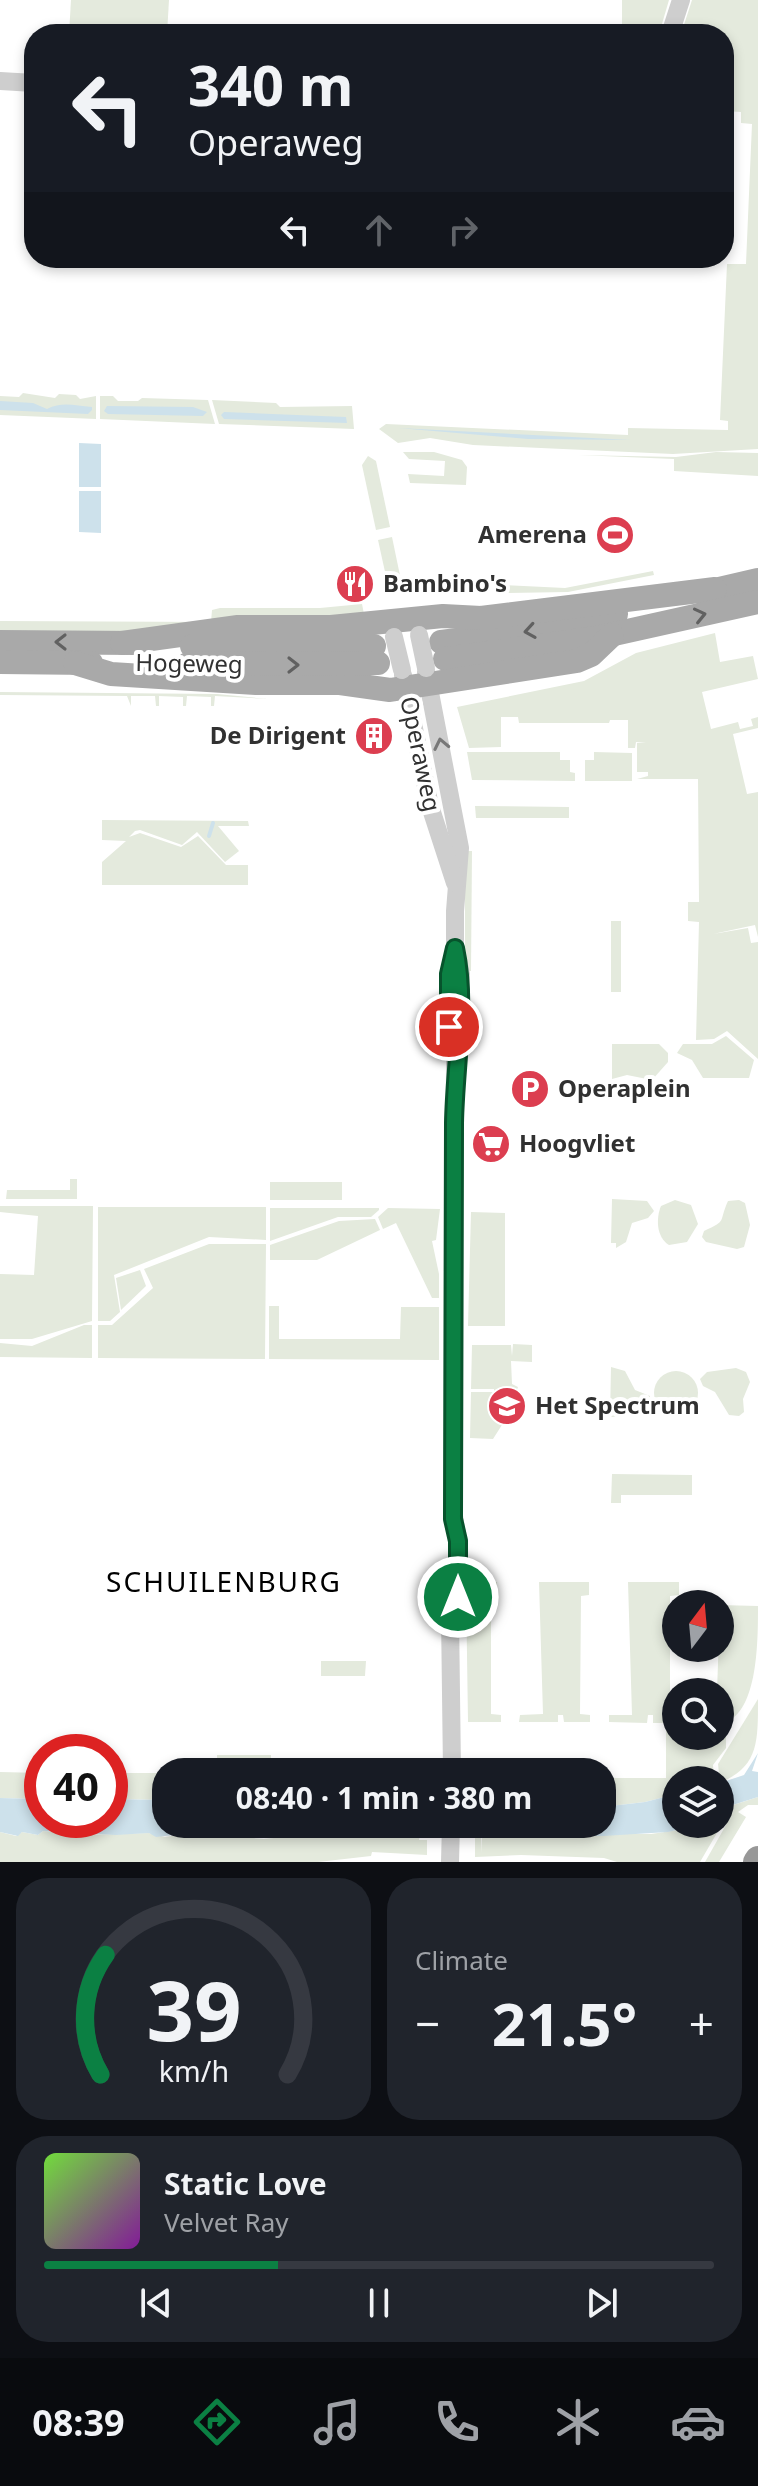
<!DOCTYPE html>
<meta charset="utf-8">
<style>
:root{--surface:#171b24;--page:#20242c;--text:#f1f3f6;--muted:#9ea1a6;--line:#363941;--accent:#0b8043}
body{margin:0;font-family:"Noto Sans",sans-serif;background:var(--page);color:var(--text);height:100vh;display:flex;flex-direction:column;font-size:30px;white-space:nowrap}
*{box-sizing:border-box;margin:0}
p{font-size:26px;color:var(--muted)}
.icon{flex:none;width:44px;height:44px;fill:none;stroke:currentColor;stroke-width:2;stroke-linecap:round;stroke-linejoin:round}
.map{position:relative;height:1862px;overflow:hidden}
.sheet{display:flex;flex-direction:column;gap:16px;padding:16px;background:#0d0f14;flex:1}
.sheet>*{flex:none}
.hud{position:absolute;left:24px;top:24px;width:710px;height:244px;border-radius:32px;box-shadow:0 4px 12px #0003;background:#171b24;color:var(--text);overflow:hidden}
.needle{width:52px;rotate:16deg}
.tools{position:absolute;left:662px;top:1590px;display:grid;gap:16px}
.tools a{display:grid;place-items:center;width:72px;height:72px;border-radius:50%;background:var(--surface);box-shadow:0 4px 12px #0003;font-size:40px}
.speed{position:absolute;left:24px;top:1734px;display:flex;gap:16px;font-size:40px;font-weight:700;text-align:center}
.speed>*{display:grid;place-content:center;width:104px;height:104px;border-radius:50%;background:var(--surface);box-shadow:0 4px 12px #0003;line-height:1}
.speed .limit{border:12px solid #d22;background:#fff;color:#111}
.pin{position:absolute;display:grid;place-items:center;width:68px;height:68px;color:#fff;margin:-34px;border:4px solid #fff;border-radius:50%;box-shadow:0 2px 8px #0007}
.me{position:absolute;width:88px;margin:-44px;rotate:0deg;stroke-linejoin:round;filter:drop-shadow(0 0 6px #0008)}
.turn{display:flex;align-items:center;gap:28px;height:168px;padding:0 32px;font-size:36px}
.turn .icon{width:104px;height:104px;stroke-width:2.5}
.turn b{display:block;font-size:56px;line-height:68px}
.lanes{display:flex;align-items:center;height:76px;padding:0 32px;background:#0003;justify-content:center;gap:40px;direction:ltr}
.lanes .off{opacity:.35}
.big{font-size:60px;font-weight:700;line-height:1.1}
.sheet .card{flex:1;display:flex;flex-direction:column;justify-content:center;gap:12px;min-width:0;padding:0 28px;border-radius:32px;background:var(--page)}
.sheet .dial{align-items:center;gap:0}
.dial svg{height:208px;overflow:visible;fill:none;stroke:var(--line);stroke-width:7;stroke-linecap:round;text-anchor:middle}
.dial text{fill:var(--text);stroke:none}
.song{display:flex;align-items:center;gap:24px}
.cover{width:96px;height:96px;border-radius:12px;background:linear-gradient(135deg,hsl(100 70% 55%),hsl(290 70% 35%))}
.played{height:8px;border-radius:4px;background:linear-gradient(90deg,var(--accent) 35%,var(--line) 35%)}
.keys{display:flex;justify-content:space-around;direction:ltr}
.heat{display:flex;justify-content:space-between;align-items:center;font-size:44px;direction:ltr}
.sheet .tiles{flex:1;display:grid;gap:16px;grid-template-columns:1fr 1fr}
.card:last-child{grid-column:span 2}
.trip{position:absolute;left:152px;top:1758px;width:464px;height:80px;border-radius:32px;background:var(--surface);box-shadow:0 4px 12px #0003;font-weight:700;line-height:80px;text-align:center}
.dock{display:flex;height:128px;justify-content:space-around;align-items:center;background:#090b0e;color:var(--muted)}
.dock .icon{width:56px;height:56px}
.dock .current{color:var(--accent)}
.dock b{font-size:36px;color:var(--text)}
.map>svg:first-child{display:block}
.green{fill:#e4eadd}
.water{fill:#cde1eb}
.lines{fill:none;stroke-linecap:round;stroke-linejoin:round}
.stream{stroke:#cde1eb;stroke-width:4}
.minor{stroke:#cecece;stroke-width:18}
.major{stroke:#a9a9a9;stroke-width:24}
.highway{stroke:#989898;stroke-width:26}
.minor-bridge{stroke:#cecece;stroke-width:18}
.oneway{stroke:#616161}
.oneway2{stroke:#787878}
.route-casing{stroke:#07532c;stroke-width:20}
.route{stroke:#0b8043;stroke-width:14}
.labels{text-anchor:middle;stroke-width:8;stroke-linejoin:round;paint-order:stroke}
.poi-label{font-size:24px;font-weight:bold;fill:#313131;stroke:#fff;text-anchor:start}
.street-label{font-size:24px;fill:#313131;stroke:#fff}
.quarter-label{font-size:28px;letter-spacing:2px;fill:#000;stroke:#fff}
</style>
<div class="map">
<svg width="758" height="1862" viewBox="0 0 758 1862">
<rect width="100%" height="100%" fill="#fff"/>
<!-- green -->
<g class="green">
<polygon points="71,0 169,0 167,34 69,34"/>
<polygon points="622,0 669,0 659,34 622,34"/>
<polygon points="692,0 758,0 758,449 673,454 473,445 430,438 398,443 379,429 386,424 628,435 628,428 728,430 728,421 720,420 727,264 746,264 752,124 741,123 741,112 724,111 724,34 681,34"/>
<polygon points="23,393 55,398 59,394 76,395 80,399 96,396 96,419 0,415 0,396 19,397"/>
<polygon points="100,396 113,396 118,401 138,401 142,398 208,400 215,424 100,419"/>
<polygon points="212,400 276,403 280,407 352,406 354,429 219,424"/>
<polygon points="403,452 434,452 462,460 467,467 466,485 410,483 408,474 444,476 445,461 409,459"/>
<polygon points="716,452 758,453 758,476 674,471 674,459 578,455 676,457"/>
<polygon points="368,456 376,461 390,527 376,530 362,465"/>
<polygon points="392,537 403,590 389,590 378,540"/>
<polygon points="653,571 654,575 568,592 505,593 505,585 565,588"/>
<polygon points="362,604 365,619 188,631 0,632 0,621 211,622 212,610 220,608 320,608"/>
<polygon points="715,633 720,662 753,656 758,679 702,692 711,729 738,722 740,729 753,726 751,719 758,717 758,728 733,734 747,794 758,792 758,937 755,925 713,934 748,928 751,943 758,942 758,1059 727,1031 714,1039 696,1040 699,922 688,921 688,902 699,902 698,779 637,779 648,776 648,772 637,772 637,743 646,743 636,742 635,748 628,748 628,720 610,720 609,723 519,723 518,717 501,717 501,747 469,748 457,707 584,681 636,653"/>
<polygon points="0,692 217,694 268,699 215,696 214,706 211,706 211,697 187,696 186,706 183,706 183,697 159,696 159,706 156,706 155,696 131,696 131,706 127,696 0,695"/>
<polygon points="467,752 560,752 560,760 570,760 570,772 575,773 575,781 472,780"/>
<polygon points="594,752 632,753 632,781 585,781 585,760 594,760"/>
<polygon points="475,806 569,807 569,818 476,818"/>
<polygon points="102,820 248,821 249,826 218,826 239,851 225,862 197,832 182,845 140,830 135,831 129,837 140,833 181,847 198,836 226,865 248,865 248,885 102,885 102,862 126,841 102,840"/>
<polygon points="465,851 472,851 471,971 465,971"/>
<rect x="611" y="921" width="10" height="71"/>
<polygon points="726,1036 754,1060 749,1078 703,1078 692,1060 677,1053 683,1044 712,1044"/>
<polygon points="612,1044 659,1044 668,1053 668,1062 652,1080 627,1075 612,1079"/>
<polygon points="70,1179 77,1179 77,1199 6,1199 7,1190 70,1190"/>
<rect x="270" y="1182" width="72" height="18"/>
<polygon points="612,1199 647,1201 654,1211 648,1218 632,1223 626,1242 616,1248 616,1243 611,1243"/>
<path d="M675,1200L691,1205L698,1224L687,1242L669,1245C656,1237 656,1218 661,1206Z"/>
<path d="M739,1200L745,1203L750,1225L744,1247L737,1249L706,1242L702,1237L704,1231C728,1220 718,1223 728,1201Z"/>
<polygon points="0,1206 93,1206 92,1321 32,1339 0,1339 0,1274 34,1275 38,1216 0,1212"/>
<polygon points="98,1207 266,1207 266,1240 209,1237 114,1275 120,1312 110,1321 98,1321"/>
<polygon points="270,1208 379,1208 379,1210 371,1217 338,1217 270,1241"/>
<polygon points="388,1208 440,1209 436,1240 432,1241 439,1274 439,1298 432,1298 396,1223 383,1229 378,1217"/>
<polygon points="471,1212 505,1213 505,1326 468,1326"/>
<polygon points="375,1219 380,1230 317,1260 270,1260 270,1245 339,1221"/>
<polygon points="209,1244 266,1244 265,1359 98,1358 98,1325 112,1325 153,1288 144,1269"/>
<polygon points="140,1270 146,1286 121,1310 116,1278"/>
<polygon points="269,1306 279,1306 279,1339 400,1339 401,1307 439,1307 439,1360 269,1359"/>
<polygon points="84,1325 92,1325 92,1358 0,1357 0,1343 32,1346"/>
<polygon points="513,1344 532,1345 532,1362 511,1361 512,1384 518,1387 507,1417 493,1439 470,1438 471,1392 494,1392 494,1389 471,1389 472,1345 511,1345 512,1356"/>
<polygon points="611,1367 625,1371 635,1390 650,1396 648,1408 628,1416 610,1417"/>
<polygon points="736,1368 746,1372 750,1382 743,1399 744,1412 739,1416 729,1415 715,1392 703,1386 700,1379 707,1372"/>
<circle cx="676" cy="1393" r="22"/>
<polygon points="612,1474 692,1475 692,1495 621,1495 621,1503 611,1503"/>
<polygon points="472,1581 497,1582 497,1595 491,1595 491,1714 501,1715 501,1722 468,1722 466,1588"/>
<polygon points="539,1582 589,1582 589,1595 581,1596 580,1714 590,1715 590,1722 564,1722 563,1715 558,1715 558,1722 519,1722 520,1715 543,1714"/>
<polygon points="628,1582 679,1582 679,1595 670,1596 670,1714 676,1715 676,1723 653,1723 653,1715 648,1715 647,1723 609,1722 609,1715 632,1715"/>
<path d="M720,1605L758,1606C758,1644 758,1717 720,1724V1692H717Z"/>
<polygon points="321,1661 366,1661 365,1676 321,1676"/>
<path d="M758,1699C758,1744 758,1766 720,1783L718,1764Z"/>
<polygon points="666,1729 676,1729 676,1736 720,1736 720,1730 726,1734 726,1748 713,1765 714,1780 676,1780 676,1794 645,1802 602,1807 602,1778 666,1778"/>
<rect x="217" y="1755" width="54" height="13"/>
<polygon points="0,1772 42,1773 42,1799 0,1798"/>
<polygon points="110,1773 166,1773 166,1800 110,1799"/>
<polygon points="758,1797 758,1805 748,1805 738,1812 746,1817 719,1862 705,1862 726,1825 724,1808"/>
<polygon points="720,1811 721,1826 700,1862 617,1862 604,1858 521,1855 475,1857 475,1835 481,1835 482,1853 482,1834 651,1834 720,1824"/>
<polygon points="43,1831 82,1835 149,1833 165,1837 191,1833 264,1839 324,1833 420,1835 419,1840 427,1840 427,1855 372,1852 371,1856 318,1862 0,1862 0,1832 16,1836 22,1832 38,1835"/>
</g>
<!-- water -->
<g class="water">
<path d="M0,401L33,403L47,409C63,401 75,406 92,407V410L88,414L0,410Z"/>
<polygon points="107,406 193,407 207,412 203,416 108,414 104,411"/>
<polygon points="224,412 346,417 347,423 224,419 221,415"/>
<polygon points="398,428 631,440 528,439"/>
<polygon points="79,443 101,444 101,487 79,487"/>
<polygon points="79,491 101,491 101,533 79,532"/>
<polygon points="758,1753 752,1771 758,1772 758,1797 720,1809 720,1783 744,1775"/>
<polygon points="676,1794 676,1824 702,1824 668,1832 603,1836 324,1833 320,1838 308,1834 272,1838 245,1835 202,1838 191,1833 156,1837 149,1833 116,1835 43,1831 38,1835 22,1832 18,1836 0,1832 0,1798 42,1799 42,1820 110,1820 110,1799 166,1800 166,1824 602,1824 602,1807 645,1802"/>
</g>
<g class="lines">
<!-- stream -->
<polyline class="stream" points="209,836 213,823"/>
<!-- minor -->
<g class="minor">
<polyline points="670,34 681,0"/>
<polyline points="0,81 34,83"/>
<polyline points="426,672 460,848 455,911 455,948 461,974 460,1030 455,1058 453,1510 458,1541 458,1597 452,1627"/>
<polyline points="403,675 430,806 455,883"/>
<polyline points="450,1615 452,1772"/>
<polyline points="450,1862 451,1824"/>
</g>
<!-- major -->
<g class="major">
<polyline points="702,593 758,580"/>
<polyline points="0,642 136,643"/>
<polyline points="441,642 528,631 616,614"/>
<polyline points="122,643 238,627 331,627 443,616 481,618 715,589"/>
<polyline points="192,646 374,646"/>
<polyline points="445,659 596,638 758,602"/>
<polyline points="0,662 91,663"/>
<polyline points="75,663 111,674 256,683 340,683 390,690 577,661 591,655 612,635"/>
<polyline points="188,664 378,663"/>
</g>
<!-- highway -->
<polyline class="highway" points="756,1862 758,1859"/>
<!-- minor-bridge -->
<g class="minor-bridge">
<polyline points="419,635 426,668"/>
<polyline points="394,637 402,670"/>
</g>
</g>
<!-- one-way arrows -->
<defs><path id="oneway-chevron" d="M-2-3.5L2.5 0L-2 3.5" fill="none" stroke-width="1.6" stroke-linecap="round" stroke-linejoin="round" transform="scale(2)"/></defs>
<g class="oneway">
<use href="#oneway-chevron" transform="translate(700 615) rotate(-13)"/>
<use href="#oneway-chevron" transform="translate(530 631) rotate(171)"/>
<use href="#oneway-chevron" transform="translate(61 642) rotate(-180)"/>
<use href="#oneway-chevron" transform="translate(293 665)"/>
</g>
<use class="oneway2" href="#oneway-chevron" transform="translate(441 744) rotate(-102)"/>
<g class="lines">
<!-- route casing -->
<g class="route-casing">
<path id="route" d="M449,1027V974L455,948C467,1005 455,1065 454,1123C453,1255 453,1387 453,1519L458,1541V1597"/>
</g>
<!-- route -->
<use href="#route" class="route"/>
</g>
<!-- icons -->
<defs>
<g id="stadium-disc" transform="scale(2)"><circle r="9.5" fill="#dc3e50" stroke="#fff"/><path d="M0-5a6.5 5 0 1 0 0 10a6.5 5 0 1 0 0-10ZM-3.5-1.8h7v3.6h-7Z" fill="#fff"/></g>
<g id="restaurant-disc" transform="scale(2)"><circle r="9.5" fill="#dc3e50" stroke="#fff"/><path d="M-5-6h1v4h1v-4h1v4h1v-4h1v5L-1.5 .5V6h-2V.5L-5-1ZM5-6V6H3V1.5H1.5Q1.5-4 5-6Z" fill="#fff"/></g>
<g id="building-disc" transform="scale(2)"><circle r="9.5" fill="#dc3e50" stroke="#fff"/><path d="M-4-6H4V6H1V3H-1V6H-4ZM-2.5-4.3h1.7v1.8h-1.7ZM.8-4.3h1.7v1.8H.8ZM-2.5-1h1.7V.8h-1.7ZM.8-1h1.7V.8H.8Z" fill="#fff"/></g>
<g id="parking-disc" transform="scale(2)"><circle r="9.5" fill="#dc3e50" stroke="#fff"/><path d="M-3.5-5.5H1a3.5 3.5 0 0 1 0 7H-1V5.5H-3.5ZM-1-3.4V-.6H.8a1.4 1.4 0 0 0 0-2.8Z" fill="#fff"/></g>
<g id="supermarket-disc" transform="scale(2)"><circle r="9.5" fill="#dc3e50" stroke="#fff"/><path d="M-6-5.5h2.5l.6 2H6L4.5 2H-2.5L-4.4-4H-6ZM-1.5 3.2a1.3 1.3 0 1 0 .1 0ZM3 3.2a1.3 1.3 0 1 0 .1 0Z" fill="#fff"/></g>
<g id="school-disc" transform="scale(2)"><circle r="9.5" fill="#dc3e50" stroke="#fff"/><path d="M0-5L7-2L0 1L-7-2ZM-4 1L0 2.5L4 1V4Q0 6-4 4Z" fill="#fff"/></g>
</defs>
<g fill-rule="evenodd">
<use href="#stadium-disc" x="615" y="535"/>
<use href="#restaurant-disc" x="355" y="584"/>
<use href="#building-disc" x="374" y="736"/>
<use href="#parking-disc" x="530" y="1089"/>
<use href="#supermarket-disc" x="491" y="1144"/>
<use href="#school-disc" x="507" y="1406"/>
</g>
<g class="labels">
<!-- poi labels -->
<g class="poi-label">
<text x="587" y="543" text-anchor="end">Amerena</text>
<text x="383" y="592">Bambino's</text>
<text x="346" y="744" text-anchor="end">De Dirigent</text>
<text x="558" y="1097">Operaplein</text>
<text x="519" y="1152">Hoogvliet</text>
<text x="535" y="1414">Het Spectrum</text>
</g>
<!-- street labels -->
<g class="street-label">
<text transform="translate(189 664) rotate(1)" y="8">Hogeweg</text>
<text transform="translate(420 754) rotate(78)" y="8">Operaweg</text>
</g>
<!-- quarter labels -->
<g class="quarter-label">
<text x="224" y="1592">SCHUILENBURG</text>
</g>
</g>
</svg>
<div class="tools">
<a><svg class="needle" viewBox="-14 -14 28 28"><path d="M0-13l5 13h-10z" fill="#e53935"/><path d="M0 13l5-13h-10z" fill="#9ea1a6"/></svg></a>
<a><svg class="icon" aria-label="search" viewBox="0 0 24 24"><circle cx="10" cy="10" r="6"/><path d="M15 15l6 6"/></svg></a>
<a><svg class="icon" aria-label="layers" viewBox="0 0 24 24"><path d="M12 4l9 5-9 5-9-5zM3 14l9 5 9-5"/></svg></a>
</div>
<div class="speed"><div class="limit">40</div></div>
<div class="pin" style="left:449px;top:1027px;background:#d93025"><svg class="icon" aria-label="arrive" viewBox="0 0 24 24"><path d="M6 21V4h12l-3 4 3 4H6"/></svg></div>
<svg class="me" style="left:458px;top:1597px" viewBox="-20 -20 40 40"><circle r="17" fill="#0b8043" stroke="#fff" stroke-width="3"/><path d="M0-11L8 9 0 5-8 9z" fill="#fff"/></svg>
<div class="trip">08:40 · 1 min · 380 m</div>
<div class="hud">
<div class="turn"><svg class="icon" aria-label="left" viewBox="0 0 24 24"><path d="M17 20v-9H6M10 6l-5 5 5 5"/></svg><div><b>340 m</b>Operaweg</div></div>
<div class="lanes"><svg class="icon" aria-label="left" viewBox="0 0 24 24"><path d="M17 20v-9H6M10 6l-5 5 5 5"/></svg><svg class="icon off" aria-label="ahead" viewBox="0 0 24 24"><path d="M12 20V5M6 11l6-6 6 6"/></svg><svg class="icon off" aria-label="right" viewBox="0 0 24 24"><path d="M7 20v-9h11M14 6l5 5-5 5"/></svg></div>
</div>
</div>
<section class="sheet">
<div class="tiles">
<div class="card dial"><svg viewBox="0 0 100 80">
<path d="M14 69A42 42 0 1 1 86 69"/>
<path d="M14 69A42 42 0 0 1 16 23" stroke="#0b8043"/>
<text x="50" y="56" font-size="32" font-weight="700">39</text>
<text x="50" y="72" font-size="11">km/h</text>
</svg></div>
<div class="card"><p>Climate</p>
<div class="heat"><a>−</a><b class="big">21.5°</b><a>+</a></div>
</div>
<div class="card">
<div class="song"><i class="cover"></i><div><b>Static Love</b><p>Velvet Ray</p></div></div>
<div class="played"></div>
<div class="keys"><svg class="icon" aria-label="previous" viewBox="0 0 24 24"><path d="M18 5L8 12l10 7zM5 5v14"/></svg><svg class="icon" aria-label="pause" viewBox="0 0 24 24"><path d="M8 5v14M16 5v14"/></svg><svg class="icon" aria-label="next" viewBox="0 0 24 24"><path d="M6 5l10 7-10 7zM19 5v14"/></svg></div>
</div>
</div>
</section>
<nav class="dock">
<b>08:39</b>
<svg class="icon current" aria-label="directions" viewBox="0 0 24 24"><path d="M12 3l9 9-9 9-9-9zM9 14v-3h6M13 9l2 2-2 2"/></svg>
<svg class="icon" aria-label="music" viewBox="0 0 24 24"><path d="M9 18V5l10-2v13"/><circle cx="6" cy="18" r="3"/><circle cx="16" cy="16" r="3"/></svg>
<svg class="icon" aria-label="phone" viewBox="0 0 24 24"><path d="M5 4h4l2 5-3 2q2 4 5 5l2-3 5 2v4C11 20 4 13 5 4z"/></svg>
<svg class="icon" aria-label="climate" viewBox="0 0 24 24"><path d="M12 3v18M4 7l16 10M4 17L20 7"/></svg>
<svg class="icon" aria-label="car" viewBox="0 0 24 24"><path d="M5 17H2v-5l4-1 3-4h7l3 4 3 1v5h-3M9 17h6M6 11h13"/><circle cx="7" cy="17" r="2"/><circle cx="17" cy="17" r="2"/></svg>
</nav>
